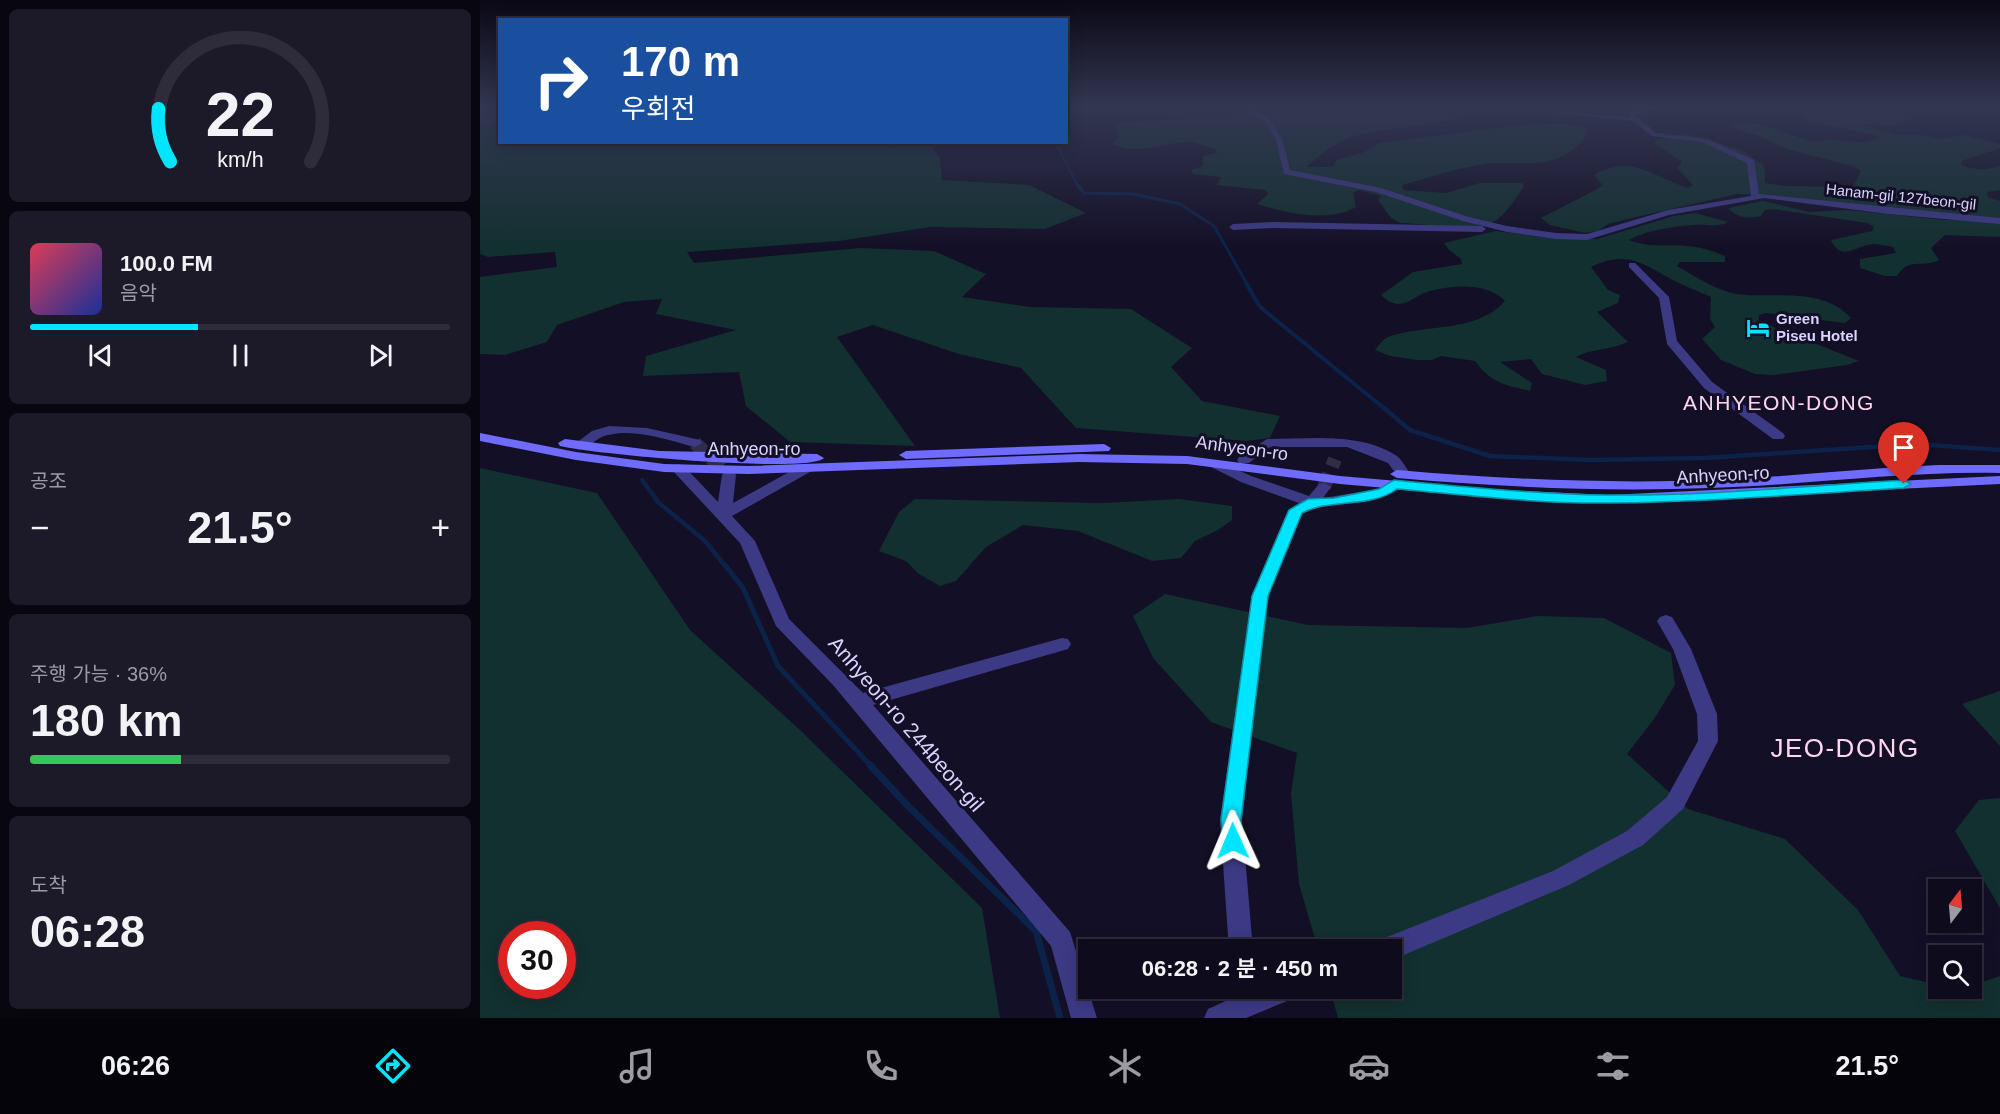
<!DOCTYPE html>
<html lang="ko">
<meta charset="utf-8">
<style>
:root{--surface:#0e0b1c;--page:#1c1929;--text:#f1f3f6;--muted:#9b9ba3;--line:#2e2b3b;--accent:#00e5ff}
body{margin:0;font-family:Helvetica,"Noto Sans KR",sans-serif;background:var(--page);color:var(--text);height:100vh;display:flex;flex-direction:column;font-size:22px;white-space:nowrap}
*{box-sizing:border-box;margin:0}
p{font-size:20px;color:var(--muted)}
.icon{flex:none;width:33px;height:33px;fill:none;stroke:currentColor;stroke-width:2;stroke-linecap:round;stroke-linejoin:round}
.map{position:relative;flex:1;overflow:hidden}
.details{display:flex;flex-direction:column;gap:9px;padding:9px;background:#08060f;width:480px}
.details>*{flex:none}
.top-card{position:absolute;left:18px;top:18px;width:570px;height:126px;border-radius:0px;box-shadow:0 3px 15px #0003,0 0 0 2px var(--line);background:#1a4fa0;color:#fff;overflow:hidden}
.needle{width:39px;rotate:16deg}
.fabs{position:absolute;left:1448px;top:879px;display:grid;gap:12px}
.fabs a{display:grid;place-items:center;width:54px;height:54px;border-radius:0px;background:var(--surface);box-shadow:0 3px 15px #0003,0 0 0 2px var(--line);font-size:30px}
.speed{position:absolute;left:18px;top:921px;display:flex;gap:12px;font-size:30px;font-weight:700;text-align:center}
.speed>*{display:grid;place-content:center;width:78px;height:78px;border-radius:50%;background:var(--surface);box-shadow:0 3px 15px #0003,0 0 0 2px var(--line);line-height:1}
.speed .limit{border:9px solid #d22;background:#fff;color:#111}
.pin{position:absolute;display:grid;place-items:center;width:51px;height:51px;color:#fff;margin:-62px -26px;border-radius:50% 50% 50% 0;rotate:-45deg;box-shadow:0 0 6px #0007}
.pin .icon{rotate:45deg}
.me{position:absolute;width:66px;margin:-33px;rotate:359deg;stroke-linejoin:round;filter:drop-shadow(0 0 4px #0008)}
.turn{display:flex;align-items:center;gap:21px;height:126px;padding:0 24px;font-size:27px}
.turn .icon{width:78px;height:78px;stroke-width:2.5}
.turn b{display:block;font-size:42px;line-height:51px}
.big{font-size:45px;font-weight:600;line-height:1.1}
.details .card{flex:1;display:flex;flex-direction:column;justify-content:center;gap:9px;min-width:0;padding:0 21px;border-radius:9px;background:var(--page)}
.details .dial{align-items:center;gap:0}
.dial svg{height:156px;overflow:visible;fill:none;stroke:var(--line);stroke-width:7;stroke-linecap:round;text-anchor:middle}
.dial text{fill:var(--text);stroke:none}
.song{display:flex;align-items:center;gap:18px}
.cover{width:72px;height:72px;border-radius:9px;background:linear-gradient(135deg,hsl(350 70% 55%),hsl(230 70% 35%))}
.played{height:6px;border-radius:3px;background:linear-gradient(90deg,var(--accent) 40%,var(--line) 40%)}
.keys{display:flex;justify-content:space-around;direction:ltr}
.heat{display:flex;justify-content:space-between;align-items:center;font-size:33px;direction:ltr}
.charge{height:9px;border-radius:4px;background:linear-gradient(90deg,#34c759 36%,var(--line) 0)}
.trip{position:absolute;left:598px;top:939px;width:324px;height:60px;border-radius:0px;background:var(--surface);box-shadow:0 3px 15px #0003,0 0 0 2px var(--line);font-weight:600;line-height:60px;text-align:center}
.tabs{display:flex;height:96px;justify-content:space-around;align-items:center;background:#06040b;color:var(--muted)}
.tabs .icon{width:42px;height:42px}
.tabs .current{color:var(--accent)}
.tabs b{font-size:27px;color:var(--text)}
main{display:flex;flex:1;min-height:0}
.map>svg:first-child{display:block}
.green{fill:#12302f;fill-rule:evenodd}
.lines{fill:none;stroke-linecap:round;stroke-linejoin:round}
.stream-far5{stroke:#0c2248;stroke-width:2}
.stream-far4{stroke:#0c2248;stroke-width:3}
.stream-far3{stroke:#0c2248;stroke-width:4}
.stream-far2{stroke:#0c2248;stroke-width:4.5}
.stream-far1{stroke:#0c2248;stroke-width:5}
.stream{stroke:#0c2248;stroke-width:7}
.street-tunnel{stroke:#312d47;stroke-width:14;stroke-dasharray:14 8;stroke-linecap:butt}
.street{fill:#3d3a85;fill-rule:evenodd}
.secondary{fill:#6f6bff;fill-rule:evenodd}
.route{fill:#00e5ff;stroke:#0095a6;stroke-width:1.5}
.labels{text-anchor:middle;stroke-width:6;stroke-linejoin:round;paint-order:stroke}
.far-street-label{font-size:15px;fill:#d9d4ff;stroke:#130f26}
.far-poi-label{font-size:15px;font-weight:bold;fill:#d9d4ff;stroke:#130f26;text-anchor:start}
.street-label{font-size:18px;fill:#d9d4ff;stroke:#130f26}
.quarter-label{font-size:21px;letter-spacing:1.5px;fill:#ffd6f0;stroke:#130f26}
.near-street-label{font-size:21px;fill:#d9d4ff;stroke:#130f26}
.near-quarter-label{font-size:26px;letter-spacing:1.5px;fill:#ffd6f0;stroke:#130f26}
</style>
<main>
<section class="details">
<div class="card dial"><svg viewBox="0 0 100 80">
<path d="M14 69A42 42 0 1 1 86 69"/>
<path d="M14 69A42 42 0 0 1 8 42" stroke="#00e5ff"/>
<text x="50" y="56" font-size="32" font-weight="700">22</text>
<text x="50" y="72" font-size="11">km/h</text>
</svg></div>
<div class="card">
<div class="song"><i class="cover"></i><div><b>100.0 FM</b><p>음악</p></div></div>
<div class="played"></div>
<div class="keys"><svg class="icon" aria-label="previous" viewBox="0 0 24 24"><path d="M18 5L8 12l10 7zM5 5v14"/></svg><svg class="icon" aria-label="pause" viewBox="0 0 24 24"><path d="M8 5v14M16 5v14"/></svg><svg class="icon" aria-label="next" viewBox="0 0 24 24"><path d="M6 5l10 7-10 7zM19 5v14"/></svg></div>
</div>
<div class="card"><p>공조</p>
<div class="heat"><a>−</a><b class="big">21.5°</b><a>+</a></div>
</div>
<div class="card"><p>주행 가능 · 36%</p><b class="big">180 km</b><div class="charge"></div></div>
<div class="card"><p>도착</p><b class="big">06:28</b></div>
</section>
<div class="map">
<svg width="1520" height="1018" viewBox="0 0 1520 1018">
<rect width="100%" height="100%" fill="#130f26"/>
<!-- green -->
<g class="green">
<polygon points="0,107 19,107 20,142 394,142 406,147 449,144 460,158 462,180 549,185 606,213 565,229 450,227 359,241 207,252 214,263 380,248 454,251 506,274 482,297 550,307 651,309 712,348 691,367 722,401 800,416 790,438 767,441 596,428 541,368 479,354 393,325 357,337 435,446 310,442 266,406 259,372 163,376 166,356 256,330 176,314 182,299 144,302 77,325 67,342 25,355 0,354 0,277 77,267 75,252 8,257 0,254"/>
<path d="M739,107H945L974,115L978,119L886,133L867,138L848,149L826,167H853L856,160L885,152L899,143L1041,125L1085,124L1106,127C1107,137 1104,140 1097,146C1067,173 1035,159 999,165C973,169 948,178 922,185L923,190L966,193L1000,183H1042L1044,186C1037,197 1025,216 1013,222C989,233 946,223 920,223L911,218L898,200L901,196L879,190L873,193L876,207C847,223 807,213 777,204L788,194L786,190L737,185L741,177L713,174L711,170L723,166V156L737,153L735,149C725,147 714,140 703,142C679,145 655,155 632,144L639,138L637,126L642,122L740,117L750,112L748,109Z"/>
<path d="M1328,107H1408L1432,117C1413,133 1403,120 1382,125L1418,135H1442L1460,139L1484,135L1520,144V148L1482,161L1481,165C1494,170 1506,170 1520,166V190L1507,192L1508,197L1520,201V237L1465,235L1451,248L1459,260C1441,269 1430,256 1417,276H1405L1380,268V259L1416,253L1413,247C1407,246 1400,244 1393,244C1377,245 1361,263 1351,240L1392,231L1394,227L1387,223L1293,209L1285,210L1281,216C1267,219 1258,218 1248,208L1283,201L1329,212L1368,210L1464,220L1484,219L1289,195L1257,194L1156,217L1128,224L1118,231L1105,233L1070,225L1061,218L1123,186L1114,175C1151,153 1173,177 1208,188L1213,185L1197,168L1202,162L1174,143C1181,135 1194,140 1203,133L1261,150L1284,166L1285,183L1305,186L1373,187L1381,171L1372,166L1307,149L1279,136L1248,127C1275,109 1327,152 1348,139L1383,143L1400,138L1396,135L1330,122L1322,116V111Z"/>
<path d="M1215,213L1248,222C1237,228 1227,224 1215,225C1195,226 1167,230 1149,240C1169,248 1186,244 1207,246C1221,247 1233,251 1245,256V262H1200L1197,266C1215,276 1235,290 1256,294C1294,299 1341,286 1371,318L1365,323L1286,313L1279,315V321L1379,361L1367,365L1295,375L1275,374L1241,360L1222,339L1235,327L1230,319L1231,297C1218,291 1204,286 1191,279C1161,263 1147,250 1111,267L1128,290L1140,295L1138,303L1117,312L1148,342C1131,350 1112,348 1096,357L1126,370L1127,381L1105,385L1062,374L1051,359L1020,362L1052,383L1050,391C1025,385 1011,383 995,361L961,356L952,360H937L910,356L895,350C899,345 903,339 908,337C943,324 998,333 1025,301C1007,282 974,285 950,291C931,296 922,315 901,295L933,272L982,264L981,259L969,250L964,243L1016,231L1060,237L1117,239L1194,216Z"/>
<path d="M0,468L117,493L210,630L320,730L502,908L520,1018H0ZM32,934H82V986H32Z"/>
<polygon points="435,499 622,503 699,499 752,506 752,520 738,530 715,541 701,558 672,561 598,531 543,525 506,547 476,581 460,586 439,574 426,561 399,551 419,512"/>
<polygon points="685,594 828,625 987,628 1057,616 1124,618 1191,653 1195,685 1174,719 1147,754 1208,809 1305,839 1378,910 1420,976 1458,985 1458,988 1491,988 1491,986 1520,976 1520,1018 858,1018 850,989 912,988 912,950 838,949 819,884 811,793 817,753 731,722 673,658 653,616"/>
<polygon points="1520,691 1520,746 1482,704"/>
<polygon points="1520,798 1520,908 1475,831 1499,800"/>
</g>
<g class="lines">
<!-- stream-far5 -->
<polyline class="stream-far5" points="575,142 598,186"/>
<!-- stream-far4 -->
<polyline class="stream-far4" points="597,184 604,193 653,194 700,204 734,226 767,284"/>
<!-- stream-far3 -->
<polyline class="stream-far3" points="766,283 780,307 905,409"/>
<!-- stream-far2 -->
<g class="stream-far2">
<polyline points="904,408 930,430 1010,456 1110,460 1225,458 1436,444 1520,450"/>
<polyline points="162,480 178,502 225,541 246,567"/>
</g>
<!-- stream-far1 -->
<polyline class="stream-far1" points="245,565 263,588 298,666 391,766"/>
<!-- stream -->
<polyline class="stream" points="390,765 427,805 556,931 580,1018"/>
<!-- street-tunnel -->
<g class="street-tunnel">
<polyline points="215,443 249,475"/>
<polyline points="844,487 855,459"/>
</g>
<!-- street -->
<g class="street">
<path d="M759,107C795,107 804,142 810,170L901,188L989,217L1027,226L1076,233L1107,234L1188,210L1271,196L1267,163L1222,142L1172,136L1153,121L1018,107L1150,117L1149,113L1159,108L1183,107L1155,115L1176,133L1227,139L1274,160L1279,194L1520,218V224L1408,214L1284,198L1189,215L1107,240L1076,239L1027,232L983,221L896,192L804,174L796,140L785,121Z"/>
<polygon points="793,222 1002,226 1006,229 1002,232 793,228 753,230 749,227 753,224"/>
<polygon points="1149,263 1155,263 1189,297 1197,341 1232,382 1303,433 1305,436 1303,439 1293,439 1224,388 1187,344 1179,298 1149,267"/>
<path d="M129,426L167,428L220,440L222,443L215,447C188,440 155,428 128,435C117,437 110,447 99,450L92,446L112,431Z"/>
<path d="M787,439C829,439 880,432 917,456C922,460 927,469 931,475L929,478H919L908,463L867,447H790L769,463H759L757,460L759,457Z"/>
<path d="M736,460L771,476L829,496L839,484L844,483L851,487L843,498L898,489L914,480L921,484C900,510 850,499 822,513L788,596L762,820L773,950H749L740,820L772,596L808,510L819,503L761,482L731,467L729,464Z"/>
<polygon points="198,464 203,465 238,502 242,475 244,472 254,472 256,475 253,503 320,466 330,466 332,469 330,472 252,516 275,541 309,619 383,693 582,638 588,639 591,644 588,649 393,705 590,932 617,1018 591,1018 571,946 353,685 296,626 260,543 193,471 191,468"/>
<polygon points="1186,615 1192,617 1211,649 1237,714 1238,741 1203,809 1163,845 1089,885 912,960 912,950 894,950 897,941 1073,871 1147,831 1187,797 1218,741 1217,714 1193,649 1177,621 1180,617"/>
<polygon points="751,988 820,988 817,997 766,1018 724,1018 728,1009 752,998"/>
</g>
<!-- secondary -->
<g class="secondary">
<polygon points="0,433 96,452 184,464 269,466 599,454 707,456 860,476 1021,490 1128,495 1520,476 1520,484 1128,503 1021,498 860,484 707,464 599,462 269,474 184,472 96,460 0,441"/>
<path d="M85,439L179,451L337,454L344,458C329,474 112,454 80,446L78,443Z"/>
<polygon points="624,444 631,448 629,451 426,459 419,455 426,451"/>
<path d="M1459,465H1520V473C1423,471 1327,485 1230,488C1125,492 1021,487 917,478L910,474L917,470C1022,479 1127,484 1232,480C1308,477 1383,468 1459,465Z"/>
</g>
</g>
<!-- sky -->
<linearGradient id="sky" x2="0" y2="1"><stop stop-color="#0a0815"/><stop offset="0.43" stop-color="#333752"/><stop offset="1" stop-color="#333752" stop-opacity="0"/></linearGradient>
<rect width="1520" height="249" fill="url(#sky)"/>
<!-- route -->
<path class="route" d="M914,480C985,487 1057,494 1128,495C1227,496 1326,486 1424,480L1431,484L1424,488C1326,494 1228,502 1130,503C1059,504 987,495 917,489C890,509 850,498 822,513L788,596L761,820L763,841L760,848L753,850L746,848L743,841L741,820L772,596L809,510L828,499L854,498L899,489Z"/>
<!-- icons -->
<defs>
<g id="hotel-bare" transform="scale(1.8)"><path d="M-6-4.5h1.5V1H6V5H4.5V3h-9V5H-6ZM-4 0a1.8 1.8 0 1 1 3.6 0ZM.5 0V-2.5h3Q6-2.5 6 0Z" fill="#00e5ff" stroke="#130f26" stroke-width="2.5" paint-order="stroke"/></g>
</defs>
<g fill-rule="evenodd">
<use href="#hotel-bare" x="1278" y="328"/>
</g>
<g class="labels">
<!-- far-street labels -->
<g class="far-street-label">
<text transform="translate(1421 197) rotate(6)" y="5">Hanam-gil 127beon-gil</text>
</g>
<!-- far-poi labels -->
<g class="far-poi-label">
<text x="1296" y="324">Green<tspan x="1296" dy="17">Piseu Hotel</tspan></text>
</g>
<!-- street labels -->
<g class="street-label">
<text transform="translate(762 448) rotate(8)" y="6">Anhyeon-ro</text>
<text x="274" y="455">Anhyeon-ro</text>
<text transform="translate(1243 475) rotate(-3)" y="6">Anhyeon-ro</text>
</g>
<!-- quarter labels -->
<g class="quarter-label">
<text x="1299" y="410">ANHYEON-DONG</text>
</g>
<!-- near-street labels -->
<g class="near-street-label">
<text transform="translate(426 724) rotate(49)" y="7">Anhyeon-ro 244beon-gil</text>
</g>
<!-- near-quarter labels -->
<g class="near-quarter-label">
<text x="1365" y="757">JEO-DONG</text>
</g>
</g>
</svg>
<div class="fabs">
<a><svg class="needle" viewBox="-14 -14 28 28"><path d="M0-13l5 13h-10z" fill="#e53935"/><path d="M0 13l5-13h-10z" fill="#9b9ba3"/></svg></a>
<a><svg class="icon" aria-label="search" viewBox="0 0 24 24"><circle cx="10" cy="10" r="6"/><path d="M15 15l6 6"/></svg></a>
</div>
<div class="speed"><div class="limit">30</div></div>
<div class="pin" style="left:1424px;top:484px;background:#d93025"><svg class="icon" aria-label="arrive" viewBox="0 0 24 24"><path d="M6 21V4h12l-3 4 3 4H6"/></svg></div>
<svg class="me" style="left:753px;top:841px" viewBox="-20 -20 40 40"><path d="M0-17L14 15 0 8-14 15z" fill="#00e5ff" stroke="#fff" stroke-width="4"/></svg>
<div class="trip">06:28 · 2 분 · 450 m</div>
<div class="top-card">
<div class="turn"><svg class="icon" aria-label="right" viewBox="0 0 24 24"><path d="M7 20v-9h11M14 6l5 5-5 5"/></svg><div><b>170 m</b>우회전</div></div>
</div>
</div>
</main>
<nav class="tabs">
<b>06:26</b>
<svg class="icon current" aria-label="directions" viewBox="0 0 24 24"><path d="M12 3l9 9-9 9-9-9zM9 14v-3h6M13 9l2 2-2 2"/></svg>
<svg class="icon" aria-label="music" viewBox="0 0 24 24"><path d="M9 18V5l10-2v13"/><circle cx="6" cy="18" r="3"/><circle cx="16" cy="16" r="3"/></svg>
<svg class="icon" aria-label="phone" viewBox="0 0 24 24"><path d="M5 4h4l2 5-3 2q2 4 5 5l2-3 5 2v4C11 20 4 13 5 4z"/></svg>
<svg class="icon" aria-label="climate" viewBox="0 0 24 24"><path d="M12 3v18M4 7l16 10M4 17L20 7"/></svg>
<svg class="icon" aria-label="car" viewBox="0 0 24 24"><path d="M5 17H2v-5l4-1 3-4h7l3 4 3 1v5h-3M9 17h6M6 11h13"/><circle cx="7" cy="17" r="2"/><circle cx="17" cy="17" r="2"/></svg>
<svg class="icon" aria-label="filters" viewBox="0 0 24 24"><path d="M4 7h16M4 17h16"/><circle cx="9" cy="7" r="2"/><circle cx="15" cy="17" r="2"/></svg>
<b>21.5°</b>
</nav>
